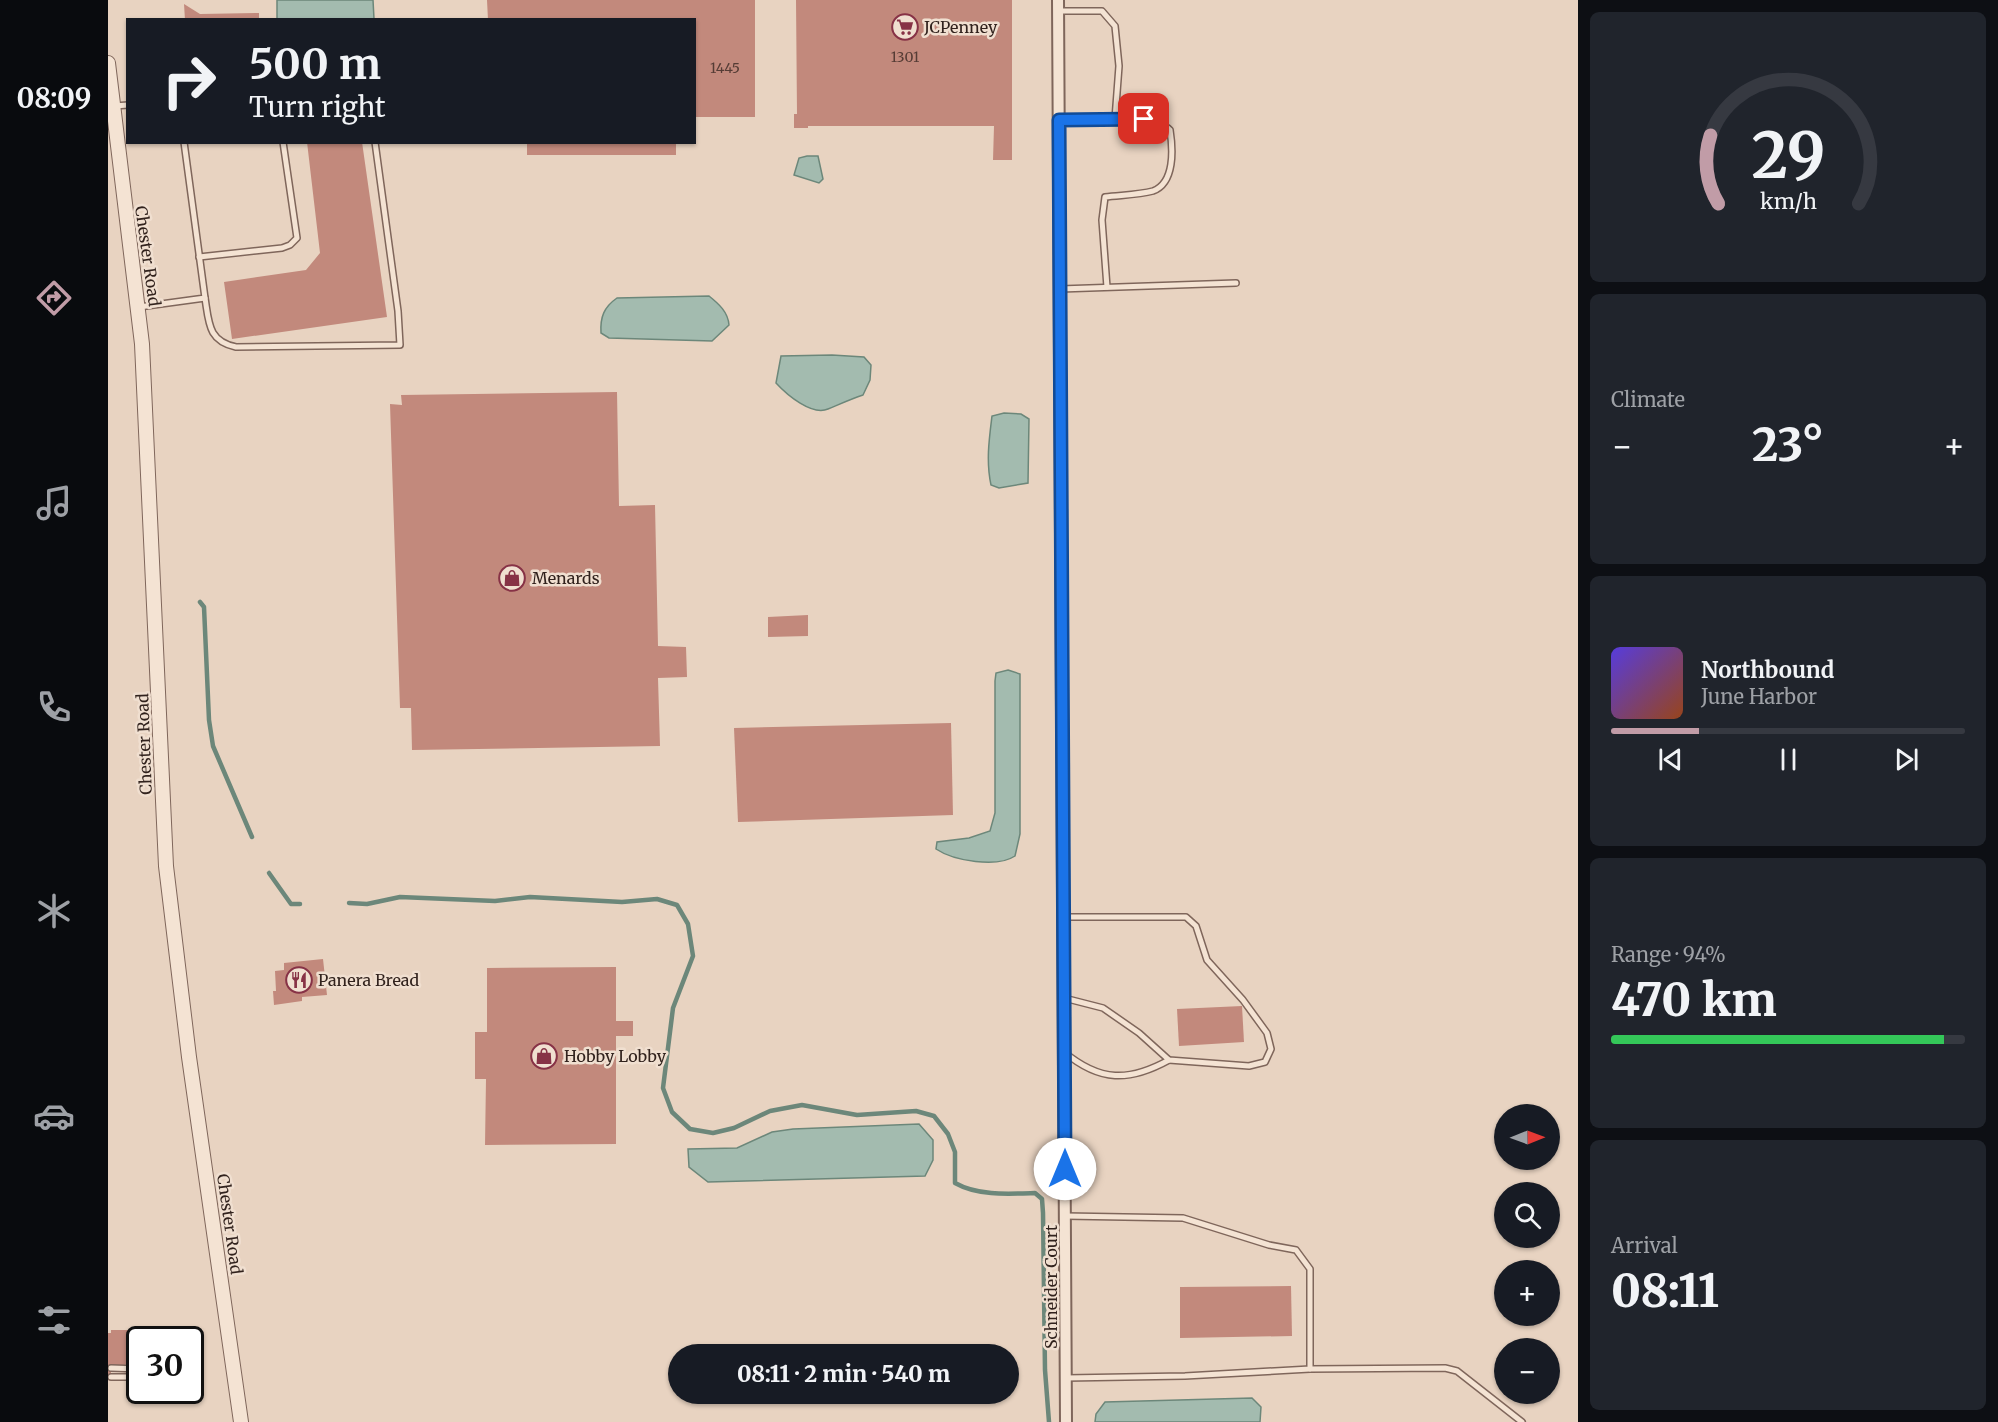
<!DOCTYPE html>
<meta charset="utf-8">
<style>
:root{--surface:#171b24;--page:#20242c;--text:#f1f3f6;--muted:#9ea1a6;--line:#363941;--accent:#c19ca7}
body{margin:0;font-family:Merriweather,serif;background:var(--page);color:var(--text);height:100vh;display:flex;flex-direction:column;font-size:22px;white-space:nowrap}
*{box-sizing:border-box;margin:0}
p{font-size:20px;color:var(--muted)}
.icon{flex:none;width:33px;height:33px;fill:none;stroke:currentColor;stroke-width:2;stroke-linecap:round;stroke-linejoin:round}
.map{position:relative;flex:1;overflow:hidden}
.details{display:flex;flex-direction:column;gap:12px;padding:12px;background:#0d0f14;width:420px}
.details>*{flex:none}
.guide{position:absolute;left:18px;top:18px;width:570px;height:126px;border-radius:0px;box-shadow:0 2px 4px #0004;background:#171b24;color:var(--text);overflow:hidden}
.needle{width:39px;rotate:89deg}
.tools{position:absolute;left:1386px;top:1104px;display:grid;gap:12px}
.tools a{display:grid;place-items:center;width:66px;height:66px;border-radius:50%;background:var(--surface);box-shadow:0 2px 4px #0004;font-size:30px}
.speed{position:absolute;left:18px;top:1326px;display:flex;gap:12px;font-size:30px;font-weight:700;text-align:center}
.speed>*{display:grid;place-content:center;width:78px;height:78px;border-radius:50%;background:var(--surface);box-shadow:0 2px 4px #0004;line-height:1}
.speed .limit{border:3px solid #111;border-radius:9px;background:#fff;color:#111}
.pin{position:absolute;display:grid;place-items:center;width:51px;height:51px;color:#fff;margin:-26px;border-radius:12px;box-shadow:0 3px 9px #0006}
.me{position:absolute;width:66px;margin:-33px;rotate:0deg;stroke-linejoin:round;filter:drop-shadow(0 0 4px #0008)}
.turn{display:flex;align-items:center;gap:21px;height:126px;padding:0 24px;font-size:27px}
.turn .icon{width:78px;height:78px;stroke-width:2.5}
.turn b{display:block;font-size:42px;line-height:51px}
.big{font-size:45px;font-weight:800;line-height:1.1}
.details .card{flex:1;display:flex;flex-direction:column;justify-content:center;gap:9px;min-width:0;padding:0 21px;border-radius:9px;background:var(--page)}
.details .dial{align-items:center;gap:0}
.dial svg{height:156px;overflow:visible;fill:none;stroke:var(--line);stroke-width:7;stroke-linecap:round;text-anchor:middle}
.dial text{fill:var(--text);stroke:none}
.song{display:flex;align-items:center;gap:18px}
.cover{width:72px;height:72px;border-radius:9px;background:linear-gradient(135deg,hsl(250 70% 55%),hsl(20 70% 35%))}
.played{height:6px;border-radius:3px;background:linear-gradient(90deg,var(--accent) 25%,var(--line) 25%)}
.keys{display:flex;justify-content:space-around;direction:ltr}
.heat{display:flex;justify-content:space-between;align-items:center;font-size:33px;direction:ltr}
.charge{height:9px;border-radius:4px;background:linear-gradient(90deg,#34c759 94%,var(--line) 0)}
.trip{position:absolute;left:560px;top:1344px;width:351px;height:60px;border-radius:30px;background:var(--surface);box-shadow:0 2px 4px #0004;font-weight:800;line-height:60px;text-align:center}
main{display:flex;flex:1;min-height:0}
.tab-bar{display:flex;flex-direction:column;width:108px;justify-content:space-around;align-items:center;background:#090b0e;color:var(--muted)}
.tab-bar .icon{width:42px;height:42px}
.tab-bar .on{color:var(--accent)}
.tab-bar b{font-size:27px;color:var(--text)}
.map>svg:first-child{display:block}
.water{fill:#a3bbaf;stroke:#6c877a;stroke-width:1.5}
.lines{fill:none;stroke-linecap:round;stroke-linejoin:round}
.stream{stroke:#6c877a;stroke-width:4.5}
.building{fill:#c2897c}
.service-casing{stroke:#7f665b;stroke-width:8}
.minor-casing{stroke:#7f665b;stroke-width:14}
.tertiary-casing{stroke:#7f665b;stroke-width:16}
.service{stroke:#f4e3d3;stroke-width:5}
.minor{stroke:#f4e3d3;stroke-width:10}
.tertiary{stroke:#f4e3d3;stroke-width:14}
.route-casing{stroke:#114b97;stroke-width:15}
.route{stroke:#1a73e8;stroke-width:10}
.labels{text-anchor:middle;stroke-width:5;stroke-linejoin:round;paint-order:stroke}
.number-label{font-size:14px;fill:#553c35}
.poi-label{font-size:16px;fill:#31221d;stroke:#f0dfd0;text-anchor:start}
.street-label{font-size:16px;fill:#31221d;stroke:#f0dfd0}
</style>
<main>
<nav class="tab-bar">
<b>08:09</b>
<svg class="icon on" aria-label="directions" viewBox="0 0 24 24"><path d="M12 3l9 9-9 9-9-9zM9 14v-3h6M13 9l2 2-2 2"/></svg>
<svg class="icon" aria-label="music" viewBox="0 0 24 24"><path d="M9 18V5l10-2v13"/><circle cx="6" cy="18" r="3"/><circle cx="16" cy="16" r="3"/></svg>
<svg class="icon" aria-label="phone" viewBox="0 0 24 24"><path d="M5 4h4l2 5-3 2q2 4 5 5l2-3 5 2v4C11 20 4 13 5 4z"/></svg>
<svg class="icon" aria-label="climate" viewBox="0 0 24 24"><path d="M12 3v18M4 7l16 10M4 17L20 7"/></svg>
<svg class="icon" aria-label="car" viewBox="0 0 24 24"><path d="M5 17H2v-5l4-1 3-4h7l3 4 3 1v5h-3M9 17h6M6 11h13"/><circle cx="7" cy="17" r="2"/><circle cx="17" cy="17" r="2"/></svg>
<svg class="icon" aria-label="filters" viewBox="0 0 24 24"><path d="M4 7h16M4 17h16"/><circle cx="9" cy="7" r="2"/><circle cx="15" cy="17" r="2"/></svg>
</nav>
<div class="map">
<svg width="1470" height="1422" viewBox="0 0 1470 1422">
<rect width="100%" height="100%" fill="#e8d3c1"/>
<!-- water -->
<g class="water">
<polygon points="169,0 265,0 266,19 169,19"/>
<polygon points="699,156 710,156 715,179 711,183 686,175 691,158"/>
<path d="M601,296C611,304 620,312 621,325L604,341L501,338L493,333C492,317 496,307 509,298Z"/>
<path d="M724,355L756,357L763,365L762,380L755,395C743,399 732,404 720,409C704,416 679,395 668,383L673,356Z"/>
<path d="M896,413L913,414L921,419L920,483L891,488L883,485C878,462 881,440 884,416Z"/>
<path d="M900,670L912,674V834L907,856C889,868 846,861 828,849L829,842L861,838L882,831L887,813V681L888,673Z"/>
<polygon points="811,1124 825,1140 825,1160 817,1176 600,1182 581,1167 580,1149 629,1148 664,1132 685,1129"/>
<polygon points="1144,1398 1153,1407 1152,1422 987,1422 988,1414 997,1402"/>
</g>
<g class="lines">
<!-- stream -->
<g class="stream">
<polyline points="92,602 96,607 101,720 105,746 144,837"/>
<polyline points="161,873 183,904 192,904"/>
<path d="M241,903L259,904L292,897L387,901L422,897L514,902L549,899L569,905L580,924L585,956L565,1008L555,1088L564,1112L582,1129L605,1133L626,1128L662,1111L694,1105L749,1115L808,1111L826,1116L840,1134L847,1152V1183C870,1196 900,1194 927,1193L934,1199L935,1213L937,1370L941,1422"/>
</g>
</g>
<!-- building -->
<g class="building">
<polygon points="379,0 647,0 647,117 586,117 586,20 380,20"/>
<polygon points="688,0 904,0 904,160 885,160 886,126 700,126 700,128 686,128 686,114 689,114"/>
<polygon points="76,4 92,14 151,13 151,20 77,20"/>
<polygon points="199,142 254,142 279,317 124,339 116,282 198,270 212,253"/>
<rect x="419" y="142" width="149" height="13"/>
<polygon points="509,392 511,506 547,505 550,646 578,647 579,677 550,678 552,746 304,750 303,708 292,708 282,404 294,405 293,395"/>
<polygon points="700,615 700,636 660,637 660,617"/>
<polygon points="843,723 845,815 630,822 626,728"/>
<polygon points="215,959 219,995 194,997 194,1001 166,1005 165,991 168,991 167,971 176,970 176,963"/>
<polygon points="508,967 508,1021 525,1021 525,1036 508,1036 508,1144 377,1145 378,1079 367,1079 367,1032 379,1032 379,968"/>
<polygon points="1134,1006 1136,1042 1071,1046 1069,1009"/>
<polygon points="1183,1286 1184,1336 1072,1338 1072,1287"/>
<polygon points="3,1330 27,1330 26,1364 3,1366 3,1380 0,1380 0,1333 3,1333"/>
</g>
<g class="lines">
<!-- service casing -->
<g class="service-casing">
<g id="service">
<polyline points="950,11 994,11 1007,26 1011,66 1007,119"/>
<polyline points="6,106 20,105"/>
<path d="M951,120C979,120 1043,110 1062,130C1065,149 1067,183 1045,191C1030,195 1012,195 997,197L994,220L999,287"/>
<polyline points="91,257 174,248 182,245 189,238 175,142"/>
<polyline points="952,289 1128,283"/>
<path d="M97,298C101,323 100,341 128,347L292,345L290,311L267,142"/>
<polyline points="31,307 97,298 76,142"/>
<polyline points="955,917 1078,917 1088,926 1099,960 1135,1000 1159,1033 1163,1049 1157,1062 1141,1066 1061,1060 1031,1033 995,1008 956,998"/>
<path d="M956,1052C992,1082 1021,1082 1061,1060"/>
<polyline points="957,1216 1075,1218 1161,1245 1188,1250 1202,1269 1202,1369 1077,1376 958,1378"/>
<polyline points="3,1368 32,1369"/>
<polyline points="1202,1369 1337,1368 1349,1371 1414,1422"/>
<polyline points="3,1377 32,1377"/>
</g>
</g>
<!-- minor casing -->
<g class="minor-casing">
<polyline id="minor" points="950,0 958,1422"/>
</g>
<!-- tertiary casing -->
<g class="tertiary-casing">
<polyline id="tertiary" points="0,63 34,344 58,866 81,1057 133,1422"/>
</g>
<!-- service -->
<use href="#service" class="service"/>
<!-- minor -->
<use href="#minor" class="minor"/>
<!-- tertiary -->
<use href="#tertiary" class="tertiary"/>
</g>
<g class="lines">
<!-- route casing -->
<g class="route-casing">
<polyline id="route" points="957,1169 951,120 1036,119"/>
</g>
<!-- route -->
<use href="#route" class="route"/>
</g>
<!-- icons -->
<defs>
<g id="supermarket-ring" transform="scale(1.35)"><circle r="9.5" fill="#f0dfd0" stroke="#873246" stroke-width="1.5"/><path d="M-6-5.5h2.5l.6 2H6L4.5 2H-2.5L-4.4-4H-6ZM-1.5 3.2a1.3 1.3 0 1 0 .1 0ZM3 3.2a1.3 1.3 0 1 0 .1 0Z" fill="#873246"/></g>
<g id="shop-ring" transform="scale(1.35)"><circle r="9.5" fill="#f0dfd0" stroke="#873246" stroke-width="1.5"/><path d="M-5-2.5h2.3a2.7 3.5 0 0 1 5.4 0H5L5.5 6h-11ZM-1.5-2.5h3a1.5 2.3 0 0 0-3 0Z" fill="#873246"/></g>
<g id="restaurant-ring" transform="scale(1.35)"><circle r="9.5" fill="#f0dfd0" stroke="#873246" stroke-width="1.5"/><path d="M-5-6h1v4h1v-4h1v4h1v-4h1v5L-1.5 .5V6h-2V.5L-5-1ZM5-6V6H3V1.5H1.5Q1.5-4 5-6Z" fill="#873246"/></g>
</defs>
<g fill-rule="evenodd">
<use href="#supermarket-ring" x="797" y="27"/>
<use href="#shop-ring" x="404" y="578"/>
<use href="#restaurant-ring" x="191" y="980"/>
<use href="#shop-ring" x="436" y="1056"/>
</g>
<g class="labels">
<!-- number labels -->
<g class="number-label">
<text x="797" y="62">1301</text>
<text x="617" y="73">1445</text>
</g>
<!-- poi labels -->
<g class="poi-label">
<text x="816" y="33">JCPenney</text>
<text x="424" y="584">Menards</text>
<text x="210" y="986">Panera Bread</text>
<text x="456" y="1062">Hobby Lobby</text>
</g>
<!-- street labels -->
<g class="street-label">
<text transform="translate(40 256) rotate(82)" y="6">Chester Road</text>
<text transform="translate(36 744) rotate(-92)" y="6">Chester Road</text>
<text transform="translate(122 1224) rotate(82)" y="6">Chester Road</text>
<text transform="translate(943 1287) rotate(-90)" y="6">Schneider Court</text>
</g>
</g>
</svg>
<div class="tools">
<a><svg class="needle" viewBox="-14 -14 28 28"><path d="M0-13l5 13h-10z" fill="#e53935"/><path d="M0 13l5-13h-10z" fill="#9ea1a6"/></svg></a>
<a><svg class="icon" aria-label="search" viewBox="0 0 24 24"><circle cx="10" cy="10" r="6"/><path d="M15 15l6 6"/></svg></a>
<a>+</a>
<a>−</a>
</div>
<div class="speed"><div class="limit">30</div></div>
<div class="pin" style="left:1036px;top:119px;background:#d93025"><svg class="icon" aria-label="arrive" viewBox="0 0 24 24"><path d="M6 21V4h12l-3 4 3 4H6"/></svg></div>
<svg class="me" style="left:957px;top:1169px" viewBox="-20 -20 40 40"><circle r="19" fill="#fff"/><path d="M0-13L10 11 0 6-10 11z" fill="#1a73e8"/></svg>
<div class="trip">08:11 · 2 min · 540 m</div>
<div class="guide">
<div class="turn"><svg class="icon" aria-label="right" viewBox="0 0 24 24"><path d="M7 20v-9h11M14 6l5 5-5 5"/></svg><div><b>500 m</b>Turn right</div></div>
</div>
</div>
<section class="details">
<div class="card dial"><svg viewBox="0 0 100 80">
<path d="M14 69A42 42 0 1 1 86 69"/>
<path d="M14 69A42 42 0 0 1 10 34" stroke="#c19ca7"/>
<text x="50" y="56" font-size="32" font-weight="700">29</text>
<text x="50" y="72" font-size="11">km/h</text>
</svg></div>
<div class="card"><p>Climate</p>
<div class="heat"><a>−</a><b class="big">23°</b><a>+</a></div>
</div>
<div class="card">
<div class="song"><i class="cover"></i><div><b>Northbound</b><p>June Harbor</p></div></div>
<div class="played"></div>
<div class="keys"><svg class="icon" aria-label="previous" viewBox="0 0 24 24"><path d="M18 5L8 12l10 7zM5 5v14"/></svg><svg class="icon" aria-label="pause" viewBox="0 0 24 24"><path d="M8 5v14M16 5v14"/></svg><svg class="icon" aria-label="next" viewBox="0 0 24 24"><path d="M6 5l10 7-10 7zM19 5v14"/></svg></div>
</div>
<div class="card"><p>Range · 94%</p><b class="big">470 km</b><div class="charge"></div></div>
<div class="card"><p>Arrival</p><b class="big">08:11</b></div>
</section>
</main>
